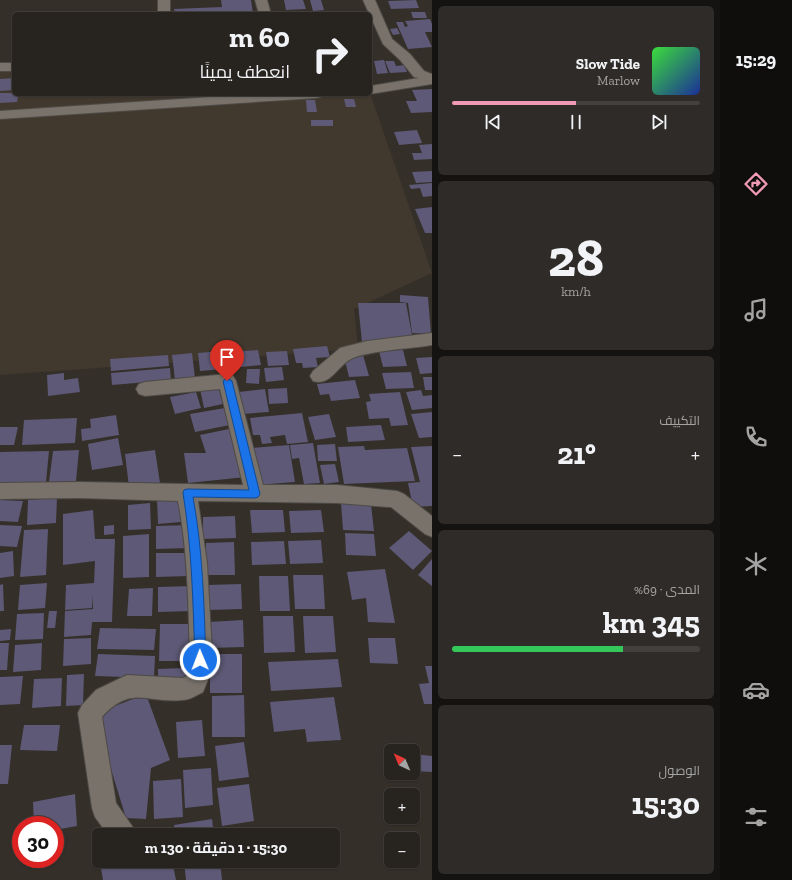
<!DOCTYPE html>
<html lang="ar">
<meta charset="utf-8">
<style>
:root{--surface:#27231f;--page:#2f2b28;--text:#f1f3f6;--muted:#a4a4a4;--line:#43403d;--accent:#f09ab7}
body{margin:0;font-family:"Zilla Slab",Cairo,serif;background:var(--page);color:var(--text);direction:rtl;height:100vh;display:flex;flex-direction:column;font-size:15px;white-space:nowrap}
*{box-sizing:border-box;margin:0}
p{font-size:13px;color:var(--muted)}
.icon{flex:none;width:22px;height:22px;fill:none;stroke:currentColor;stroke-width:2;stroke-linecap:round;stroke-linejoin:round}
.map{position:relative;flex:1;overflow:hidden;direction:ltr}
.side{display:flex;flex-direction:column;gap:6px;padding:6px;background:#151311;width:288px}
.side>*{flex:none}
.top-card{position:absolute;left:12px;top:12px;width:360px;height:84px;border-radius:6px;box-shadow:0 1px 3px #0004,0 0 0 1px var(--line);direction:rtl;background:#27231f;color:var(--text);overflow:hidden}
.needle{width:26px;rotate:316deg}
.tools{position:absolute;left:384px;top:744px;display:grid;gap:8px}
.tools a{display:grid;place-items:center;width:36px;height:36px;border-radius:6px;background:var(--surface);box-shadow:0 1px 3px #0004,0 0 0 1px var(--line);font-size:20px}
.speed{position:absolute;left:12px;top:816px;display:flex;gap:8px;font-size:20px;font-weight:700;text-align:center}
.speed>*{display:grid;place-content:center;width:52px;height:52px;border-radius:50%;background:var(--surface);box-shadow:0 1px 3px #0004,0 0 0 1px var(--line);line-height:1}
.speed .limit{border:6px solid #d22;background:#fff;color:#111}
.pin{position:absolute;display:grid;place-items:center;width:34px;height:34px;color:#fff;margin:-41px -17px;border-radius:50% 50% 50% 0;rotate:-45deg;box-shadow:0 0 4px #0007}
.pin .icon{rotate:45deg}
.me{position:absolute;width:44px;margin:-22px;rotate:359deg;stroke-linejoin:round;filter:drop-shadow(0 0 3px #0008)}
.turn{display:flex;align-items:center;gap:14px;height:84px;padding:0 16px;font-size:18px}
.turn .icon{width:52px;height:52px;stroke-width:2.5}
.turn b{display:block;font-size:28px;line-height:34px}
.big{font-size:30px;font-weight:700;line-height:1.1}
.side .widget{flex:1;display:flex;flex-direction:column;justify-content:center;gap:6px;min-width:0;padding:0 14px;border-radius:6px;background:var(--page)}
.side .dial{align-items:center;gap:0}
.dial b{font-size:52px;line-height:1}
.song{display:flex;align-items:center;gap:12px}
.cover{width:48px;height:48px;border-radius:6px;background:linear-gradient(135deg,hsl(120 70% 55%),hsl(230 70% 35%))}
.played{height:4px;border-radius:2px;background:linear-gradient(90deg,var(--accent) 50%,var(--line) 50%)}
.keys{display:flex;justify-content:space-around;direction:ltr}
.heat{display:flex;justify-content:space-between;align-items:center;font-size:22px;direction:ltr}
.charge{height:6px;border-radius:3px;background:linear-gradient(90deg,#34c759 69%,var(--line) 0)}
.trip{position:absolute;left:92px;top:828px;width:248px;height:40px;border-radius:6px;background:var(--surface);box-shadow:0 1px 3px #0004,0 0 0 1px var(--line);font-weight:700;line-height:40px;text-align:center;direction:rtl}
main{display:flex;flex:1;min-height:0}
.menu{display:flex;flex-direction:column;width:72px;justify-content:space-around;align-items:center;background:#100e0c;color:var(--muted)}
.menu .icon{width:28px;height:28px}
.menu .on{color:var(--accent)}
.menu b{font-size:18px;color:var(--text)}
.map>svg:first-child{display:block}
.built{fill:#42392e}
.building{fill:#5d5976}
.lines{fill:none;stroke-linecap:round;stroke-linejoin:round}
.minor-casing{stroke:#4e4a45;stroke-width:2}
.minor{fill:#78726b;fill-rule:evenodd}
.route{fill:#1a73e8;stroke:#114b97}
</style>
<main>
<nav class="menu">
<b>15:29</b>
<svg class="icon on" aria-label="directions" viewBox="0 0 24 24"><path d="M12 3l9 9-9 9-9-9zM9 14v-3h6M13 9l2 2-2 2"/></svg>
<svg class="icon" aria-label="music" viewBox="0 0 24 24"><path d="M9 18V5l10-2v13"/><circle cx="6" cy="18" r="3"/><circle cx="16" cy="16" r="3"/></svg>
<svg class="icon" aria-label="phone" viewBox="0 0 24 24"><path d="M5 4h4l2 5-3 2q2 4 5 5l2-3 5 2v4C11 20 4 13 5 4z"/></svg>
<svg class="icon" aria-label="climate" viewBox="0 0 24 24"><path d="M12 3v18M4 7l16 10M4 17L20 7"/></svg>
<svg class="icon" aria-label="car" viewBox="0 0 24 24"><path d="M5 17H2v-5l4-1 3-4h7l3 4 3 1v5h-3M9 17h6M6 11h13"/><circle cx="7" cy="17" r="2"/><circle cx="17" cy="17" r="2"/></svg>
<svg class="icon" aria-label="filters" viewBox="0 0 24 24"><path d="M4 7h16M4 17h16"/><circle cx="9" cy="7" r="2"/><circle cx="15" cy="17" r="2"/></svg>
</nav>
<section class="side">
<div class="widget">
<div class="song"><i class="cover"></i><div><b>Slow Tide</b><p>Marlow</p></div></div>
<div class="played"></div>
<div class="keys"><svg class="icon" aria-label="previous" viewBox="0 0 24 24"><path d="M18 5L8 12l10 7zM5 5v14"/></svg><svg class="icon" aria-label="pause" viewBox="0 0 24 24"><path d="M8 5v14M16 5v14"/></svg><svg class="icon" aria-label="next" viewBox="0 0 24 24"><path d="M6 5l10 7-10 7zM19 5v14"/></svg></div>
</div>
<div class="widget dial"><b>28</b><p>km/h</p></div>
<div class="widget"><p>التكييف</p>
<div class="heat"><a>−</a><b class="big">21°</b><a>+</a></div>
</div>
<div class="widget"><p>المدى · 69%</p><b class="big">345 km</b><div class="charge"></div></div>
<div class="widget"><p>الوصول</p><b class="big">15:30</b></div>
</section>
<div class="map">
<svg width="432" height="880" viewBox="0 0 432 880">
<rect width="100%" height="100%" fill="#342f29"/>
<!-- built -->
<polygon class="built" points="14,70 14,94 370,94 370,93 432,273 354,309 358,349 0,375 0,71"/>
<!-- building -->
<g class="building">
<polygon points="221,0 251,0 253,14 175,14 174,9 222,7"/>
<polygon points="284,0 303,0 306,9 286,10"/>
<polygon points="310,0 321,0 324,10 313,11"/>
<polygon points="416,0 419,8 391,9 388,1"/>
<polygon points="357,11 357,14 331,14 331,12"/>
<polygon points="411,12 425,12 427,18 413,18"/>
<polygon points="430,19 432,24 432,32 425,32 432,47 408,49 396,22 403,22 405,27 408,26 405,21"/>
<polygon points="397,28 400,34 393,35 390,29"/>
<polygon points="384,60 388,73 377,74 374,61"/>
<polygon points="385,61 394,61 396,66 404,65 407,72 390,73"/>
<polygon points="14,78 14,90 0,91 0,79"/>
<polygon points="432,89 432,112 411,113 406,101 417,101 412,90"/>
<polygon points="0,93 14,93 14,94 41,94 41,96 18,97 17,102 0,103"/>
<polygon points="344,99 354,99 356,107 346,107"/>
<polygon points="306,100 315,100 317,112 307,112"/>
<rect x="311" y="120" width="22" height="6"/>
<polygon points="417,130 422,143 399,145 394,132"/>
<polygon points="432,144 432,159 414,160 412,153 422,153 419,145"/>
<polygon points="432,171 432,182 416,183 412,172"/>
<polygon points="432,183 432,196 423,197 420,188 411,189 409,185"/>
<polygon points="432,207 432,233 425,233 415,209"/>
<polygon points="400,295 428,297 431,334 412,333 408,303 400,302"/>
<polygon points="358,303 406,303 412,335 383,342 362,342"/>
<polygon points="327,346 330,357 316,358 318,367 303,368 302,363 296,363 293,349"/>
<polygon points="258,350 261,365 230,368 227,352"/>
<polygon points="403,350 407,366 383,367 379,351"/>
<polygon points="221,351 224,369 200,371 198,353"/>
<polygon points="287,351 289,365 268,366 266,352"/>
<polygon points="192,353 195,378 175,380 172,355"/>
<polygon points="168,355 169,366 111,371 110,359"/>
<polygon points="363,355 369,376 349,377 344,357"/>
<polygon points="432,357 432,373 420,374 416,358"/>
<polygon points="282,367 284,380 266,382 264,368"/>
<polygon points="170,368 171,380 112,385 111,373"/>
<polygon points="247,369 260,369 259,384 246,383"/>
<polygon points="411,372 414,388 386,389 382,373"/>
<polygon points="64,373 64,380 78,378 80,392 48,396 47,375"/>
<polygon points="423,377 432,377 432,390 425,390"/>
<polygon points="355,380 360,398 331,401 329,394 320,395 317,384"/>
<polygon points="218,386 223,404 204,408 200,389"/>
<polygon points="287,388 288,403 269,404 268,389"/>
<polygon points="265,389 269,412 242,414 239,392"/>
<polygon points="421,390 423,396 432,395 432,408 412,410 406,392"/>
<polygon points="196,392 201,408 175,414 170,397"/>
<polygon points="400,392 408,425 391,426 389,418 369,419 366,402 371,401 369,394"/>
<polygon points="225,408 230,425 195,432 190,414"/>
<polygon points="432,412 432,437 419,438 411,414"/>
<polygon points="302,413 308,442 287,444 285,435 270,437 272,443 262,444 260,435 253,435 250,418"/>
<polygon points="329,414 336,437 315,440 308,417"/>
<polygon points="116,415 119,435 82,441 81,429 91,428 90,419"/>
<polygon points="77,418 75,443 22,445 24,420"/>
<polygon points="381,425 385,440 348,442 346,427"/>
<polygon points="0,427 18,427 14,445 0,445"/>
<polygon points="229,429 246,477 188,483 184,453 206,453 200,435"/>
<polygon points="118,438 123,465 92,470 88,444"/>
<polygon points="313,443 320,483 304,484 299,458 292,459 290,445"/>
<polygon points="335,444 337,461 318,461 317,445"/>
<polygon points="289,445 295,482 257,485 252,448"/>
<polygon points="364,446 365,450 407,448 415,481 344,484 338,447"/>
<polygon points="432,446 432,506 413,507 408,483 420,482 411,447"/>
<polygon points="79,450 76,481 49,482 53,451"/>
<polygon points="155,450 160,483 129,487 125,454"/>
<polygon points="49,451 46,482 0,483 0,452"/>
<polygon points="335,464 339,482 324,484 320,465"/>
<polygon points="179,497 181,522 158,524 157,498"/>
<polygon points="57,498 56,523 27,525 28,500"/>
<polygon points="0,500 23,501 18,522 0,521"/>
<polygon points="150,503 151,529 128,530 128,505"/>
<polygon points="341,503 371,504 374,531 343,530"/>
<polygon points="93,510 95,539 115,539 112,622 92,622 91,635 64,637 65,611 93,609 93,595 92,608 65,610 66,585 94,583 95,561 63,565 63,514"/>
<polygon points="250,510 283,510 285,532 252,533"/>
<polygon points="321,510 324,532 291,533 289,511"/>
<polygon points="235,516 236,538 203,539 203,517"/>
<polygon points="0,525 22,526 17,547 0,546"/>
<polygon points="114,525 114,534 104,535 104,526"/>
<polygon points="189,525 189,548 156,549 156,526"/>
<polygon points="48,529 46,575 20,577 24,530"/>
<polygon points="409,531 432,551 413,570 389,548"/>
<polygon points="345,533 374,534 376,556 346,555"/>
<polygon points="149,534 149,577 123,578 123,536"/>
<polygon points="321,540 323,563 290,564 288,541"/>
<polygon points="284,541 286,564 252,565 251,542"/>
<polygon points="234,542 235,575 206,575 206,543"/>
<polygon points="13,551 14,576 0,578 0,553"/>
<polygon points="156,553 189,553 190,576 156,577"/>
<polygon points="432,559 432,586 418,575"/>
<polygon points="385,569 395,623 368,622 366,598 352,600 347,572"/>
<polygon points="293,575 323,575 325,609 295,609"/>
<polygon points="259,576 288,576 290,611 260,611"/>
<polygon points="47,583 45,608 18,610 20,585"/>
<polygon points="3,584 4,611 0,611 0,585"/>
<polygon points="241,584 242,609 208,610 207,585"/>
<polygon points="193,586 193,611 158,612 158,587"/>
<polygon points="153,588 152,616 127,616 129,589"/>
<polygon points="49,611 57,611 55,628 47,628"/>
<polygon points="44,613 43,639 15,640 17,614"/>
<polygon points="263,616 293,616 295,652 264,653"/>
<polygon points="303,616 333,616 336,652 305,653"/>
<polygon points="243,620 244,647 209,648 208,622"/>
<polygon points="160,624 191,624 190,661 159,661"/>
<polygon points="100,628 156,629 154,650 97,649"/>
<polygon points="11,629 10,640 0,641 0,630"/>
<polygon points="91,638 91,664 63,666 64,639"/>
<polygon points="368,638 395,638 398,664 370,663"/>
<polygon points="0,643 9,643 7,670 0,670"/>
<polygon points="42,643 41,670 13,672 15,645"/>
<polygon points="98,654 155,656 154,678 95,676"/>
<rect x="210" y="654" width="32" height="39"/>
<polygon points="338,659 342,687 271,691 268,662"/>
<polygon points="425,666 432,666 432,704 424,704 419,684 429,683"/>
<polygon points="185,668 185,680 158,681 158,669"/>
<polygon points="84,674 83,705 66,706 67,675"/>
<polygon points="23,676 20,704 0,705 0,677"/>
<polygon points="62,678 61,706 32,708 34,679"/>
<polygon points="146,694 170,760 151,768 146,819 126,818 94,714"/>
<polygon points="244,695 245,737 212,737 212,696"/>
<polygon points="334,697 341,740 307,742 305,729 274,732 270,702"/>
<polygon points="202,720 205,756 178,758 176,722"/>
<polygon points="24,725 60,725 57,751 20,750"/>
<polygon points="244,742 249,777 219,781 215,746"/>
<polygon points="0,745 12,745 8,784 0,784"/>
<polygon points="413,754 432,756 432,772 413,771"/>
<polygon points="211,768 213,805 185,808 183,770"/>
<polygon points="181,779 183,817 154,819 153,781"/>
<polygon points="249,784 254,821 222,826 217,788"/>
<polygon points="75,794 77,826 55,830 55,825 34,825 33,802"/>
<polygon points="212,819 214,835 175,835 174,825"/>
<polygon points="103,861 172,861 176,880 103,880 100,862"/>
<polygon points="184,861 220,861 222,880 186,880"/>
</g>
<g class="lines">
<!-- minor casing -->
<g class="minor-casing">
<g id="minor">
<rect x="158" y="0" width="12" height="14"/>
<polygon points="255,0 267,0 271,14 259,14"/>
<polygon points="363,0 375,0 392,39 410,54 424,71 432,74 432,84 370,94 370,86 419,78 414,77 400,60 383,44"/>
<rect x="0" y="63" width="14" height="8"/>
<polygon points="255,94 323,94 321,97 316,98 0,119 0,111"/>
<path d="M432,333V345C410,349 373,350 353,358C338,364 331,387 313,381L310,376L313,371L340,348L367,341Z"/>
<path d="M227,374L233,376L236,381L263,485H337L397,491L404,494L432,516V537L425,534L391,507H388L337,503L198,501L207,563L212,653L211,672L203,692C197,695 190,700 183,700C147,704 132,684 102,717L116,803L132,826L136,835H108L95,817L92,808L78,713L82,705L96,690L127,675L183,678L187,676C191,660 189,643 189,627C188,585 186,542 178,501L79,498L0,499V483L79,482L243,485L220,389L145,396L139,394L136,389L139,384L145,382Z"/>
</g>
</g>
<!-- minor -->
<use href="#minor" class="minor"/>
</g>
<!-- route -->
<path class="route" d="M227,378L232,381L260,494L258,497L255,498L193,497C203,551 204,606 206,660L204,664L200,666L196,664L195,660C193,604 192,548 183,493L184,490L187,489L249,490L223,381Z"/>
</svg>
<div class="tools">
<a><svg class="needle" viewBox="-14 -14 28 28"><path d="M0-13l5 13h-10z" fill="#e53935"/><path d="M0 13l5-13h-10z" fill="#a4a4a4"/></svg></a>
<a>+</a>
<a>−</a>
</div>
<div class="speed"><div class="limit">30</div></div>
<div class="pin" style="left:227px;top:381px;background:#d93025"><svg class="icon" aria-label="arrive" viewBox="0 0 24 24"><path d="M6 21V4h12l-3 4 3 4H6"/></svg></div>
<svg class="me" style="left:200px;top:660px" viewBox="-20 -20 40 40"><circle r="17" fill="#1a73e8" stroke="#fff" stroke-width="3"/><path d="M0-11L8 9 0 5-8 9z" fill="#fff"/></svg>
<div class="trip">15:30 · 1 دقيقة · 130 m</div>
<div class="top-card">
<div class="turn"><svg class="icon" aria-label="right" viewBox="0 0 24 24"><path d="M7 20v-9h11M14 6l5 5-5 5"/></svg><div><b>60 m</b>انعطف يمينًا</div></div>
</div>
</div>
</main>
